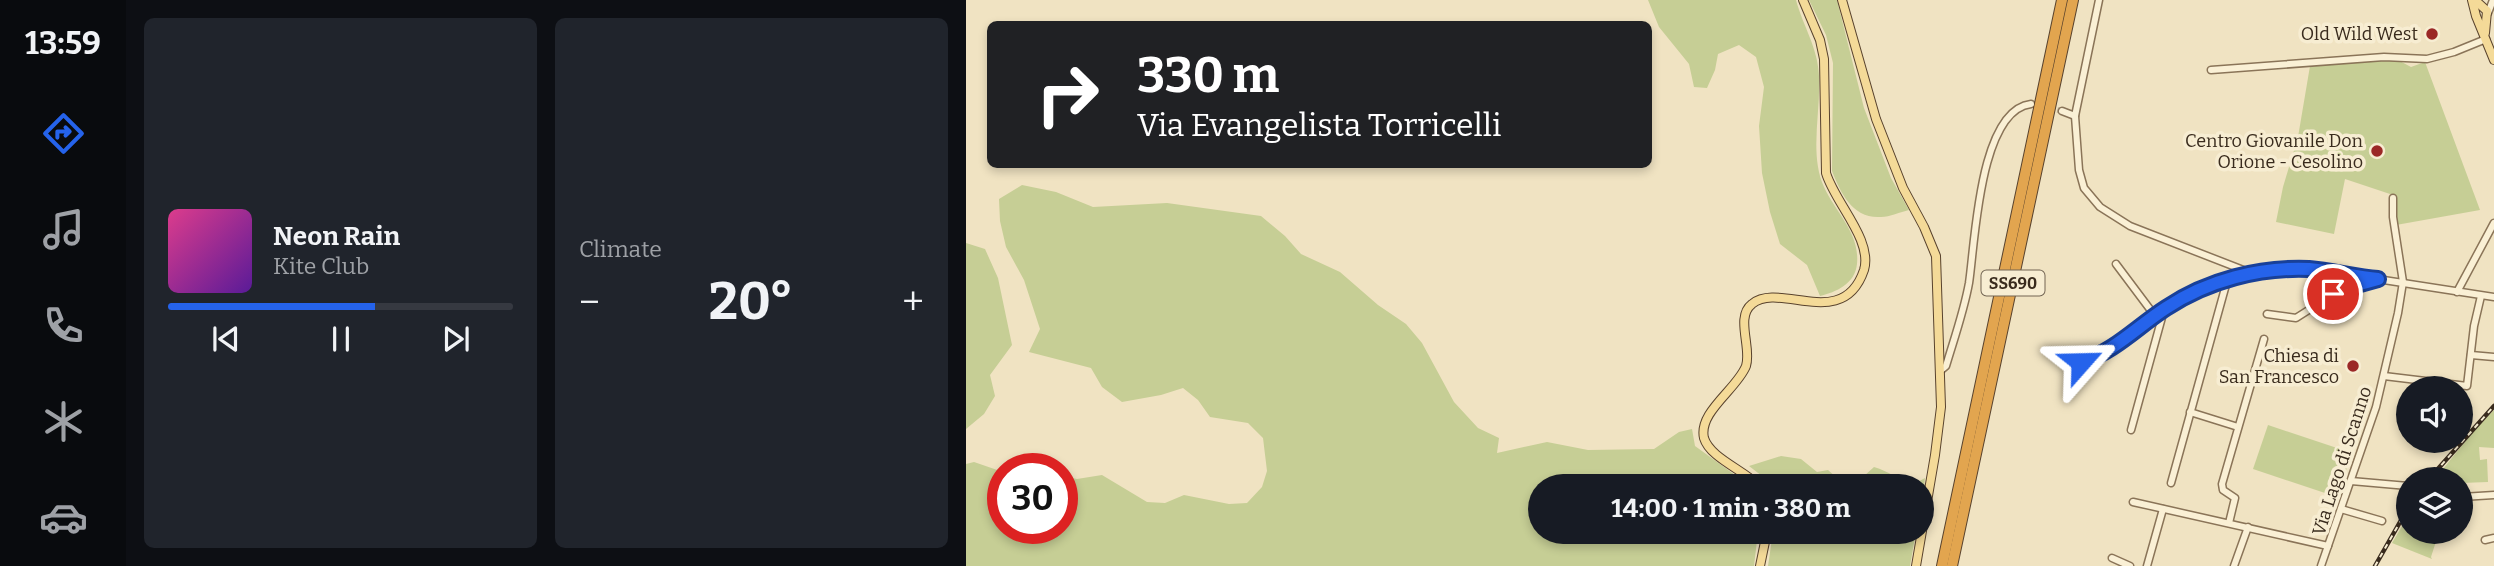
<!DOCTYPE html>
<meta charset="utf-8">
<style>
:root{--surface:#171b24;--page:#20242c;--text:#f1f3f6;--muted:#9ea1a6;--line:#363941;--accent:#2563eb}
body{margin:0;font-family:Bitter,serif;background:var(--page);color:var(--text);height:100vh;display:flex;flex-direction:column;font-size:26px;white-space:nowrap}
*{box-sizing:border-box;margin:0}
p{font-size:23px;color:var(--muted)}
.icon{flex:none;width:38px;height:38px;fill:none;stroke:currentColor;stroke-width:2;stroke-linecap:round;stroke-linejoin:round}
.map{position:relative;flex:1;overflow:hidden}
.details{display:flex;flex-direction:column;gap:18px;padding:18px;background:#0d0f14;width:840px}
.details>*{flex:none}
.banner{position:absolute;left:21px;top:21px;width:665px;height:147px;border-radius:10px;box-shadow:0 4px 10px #0003;background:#202124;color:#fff;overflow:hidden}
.buttons{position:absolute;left:1430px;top:376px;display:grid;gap:14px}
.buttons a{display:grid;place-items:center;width:77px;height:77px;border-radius:50%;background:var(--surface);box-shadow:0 4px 10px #0003;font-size:35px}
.speed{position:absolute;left:21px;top:453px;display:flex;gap:14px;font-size:35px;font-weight:700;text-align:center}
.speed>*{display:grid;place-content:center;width:91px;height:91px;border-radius:50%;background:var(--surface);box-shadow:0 4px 10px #0003;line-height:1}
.speed .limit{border:10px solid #d22;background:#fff;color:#111}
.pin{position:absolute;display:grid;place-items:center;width:60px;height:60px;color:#fff;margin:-30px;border:4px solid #fff;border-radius:50%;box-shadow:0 2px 7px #0007}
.me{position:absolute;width:77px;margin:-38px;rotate:65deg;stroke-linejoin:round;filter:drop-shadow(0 0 5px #0008)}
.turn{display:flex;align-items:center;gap:24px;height:147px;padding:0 35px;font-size:32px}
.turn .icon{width:91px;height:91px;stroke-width:2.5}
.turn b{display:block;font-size:49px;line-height:60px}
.big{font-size:52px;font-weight:700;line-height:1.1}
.details .widget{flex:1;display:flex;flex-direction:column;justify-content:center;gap:10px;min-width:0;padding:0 24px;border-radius:10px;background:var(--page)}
.song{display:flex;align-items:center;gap:21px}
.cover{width:84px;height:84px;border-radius:10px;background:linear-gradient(135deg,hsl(330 70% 55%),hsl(270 70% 35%))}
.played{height:7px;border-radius:4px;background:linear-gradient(90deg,var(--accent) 60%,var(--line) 60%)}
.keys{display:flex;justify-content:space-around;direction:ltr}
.heat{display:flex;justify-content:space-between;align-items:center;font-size:38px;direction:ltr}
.details .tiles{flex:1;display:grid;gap:18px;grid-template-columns:repeat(2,1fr)}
.trip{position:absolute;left:562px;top:474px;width:406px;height:70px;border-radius:35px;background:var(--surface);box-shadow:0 4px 10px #0003;font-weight:700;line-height:70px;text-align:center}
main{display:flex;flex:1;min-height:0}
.tab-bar{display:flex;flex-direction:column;width:126px;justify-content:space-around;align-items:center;background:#090b0e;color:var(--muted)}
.tab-bar .icon{width:49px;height:49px}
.tab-bar .selected{color:var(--accent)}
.tab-bar b{font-size:32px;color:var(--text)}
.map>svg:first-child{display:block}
.green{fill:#c6ce95}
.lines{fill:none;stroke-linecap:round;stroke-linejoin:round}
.minor-tunnel{stroke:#cbbea1;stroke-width:6;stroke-dasharray:6 3;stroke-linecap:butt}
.minor-casing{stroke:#8a7458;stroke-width:9}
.major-casing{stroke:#58422d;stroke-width:10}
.highway-casing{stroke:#58422d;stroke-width:12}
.minor{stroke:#faf0d5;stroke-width:6}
.major{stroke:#f4da98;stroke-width:8}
.highway{stroke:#e2a54f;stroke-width:10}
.rail-casing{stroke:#392b1d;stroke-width:4.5}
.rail{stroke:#f7edd2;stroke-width:2;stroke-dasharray:5;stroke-linecap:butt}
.route-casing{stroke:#184099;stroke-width:18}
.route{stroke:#2563eb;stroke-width:12}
.poi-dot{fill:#9b2826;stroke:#f7edd2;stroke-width:2.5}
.labels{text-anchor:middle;stroke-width:7;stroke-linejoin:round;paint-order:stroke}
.shield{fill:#f7edd2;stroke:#726553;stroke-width:2}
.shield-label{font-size:16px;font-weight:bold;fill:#392b1d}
.poi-label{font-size:18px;fill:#392b1d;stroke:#f7edd2;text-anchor:end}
.street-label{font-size:18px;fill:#392b1d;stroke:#f7edd2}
</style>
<main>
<nav class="tab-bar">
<b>13:59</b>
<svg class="icon selected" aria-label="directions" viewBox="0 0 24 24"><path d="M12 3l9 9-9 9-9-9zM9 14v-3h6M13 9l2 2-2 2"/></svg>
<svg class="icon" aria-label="music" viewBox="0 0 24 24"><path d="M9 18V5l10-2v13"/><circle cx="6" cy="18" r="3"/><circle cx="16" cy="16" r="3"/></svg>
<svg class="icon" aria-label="phone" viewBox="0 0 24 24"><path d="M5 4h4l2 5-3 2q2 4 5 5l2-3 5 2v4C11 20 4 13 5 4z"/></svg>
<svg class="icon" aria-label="climate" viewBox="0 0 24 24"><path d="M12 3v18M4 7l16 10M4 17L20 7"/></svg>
<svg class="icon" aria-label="car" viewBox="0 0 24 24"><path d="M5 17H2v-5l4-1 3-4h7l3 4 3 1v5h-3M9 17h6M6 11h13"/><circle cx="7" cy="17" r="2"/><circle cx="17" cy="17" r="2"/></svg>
</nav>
<section class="details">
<div class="tiles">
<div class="widget">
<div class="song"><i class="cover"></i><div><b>Neon Rain</b><p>Kite Club</p></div></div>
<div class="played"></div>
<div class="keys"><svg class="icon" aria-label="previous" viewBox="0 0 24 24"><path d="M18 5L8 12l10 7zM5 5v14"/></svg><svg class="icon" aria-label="pause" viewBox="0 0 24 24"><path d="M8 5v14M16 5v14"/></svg><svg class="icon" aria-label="next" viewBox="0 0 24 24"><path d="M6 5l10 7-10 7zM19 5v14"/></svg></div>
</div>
<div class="widget"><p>Climate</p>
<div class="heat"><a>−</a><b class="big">20°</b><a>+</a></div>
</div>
</div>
</section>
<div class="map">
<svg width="1528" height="566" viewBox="0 0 1528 566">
<rect width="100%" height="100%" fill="#f0e3c2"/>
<!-- green -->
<g class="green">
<path d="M682,0H830C837,26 852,48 853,76C855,112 843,154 858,187C870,213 894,233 891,264C889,284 870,292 854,296L841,265L814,244L804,212L796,173L793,126L798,87L790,57L773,45L752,54L749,70L741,88L728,87L723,64L693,27Z"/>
<path d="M843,0H871L898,108L925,178L943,210C934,212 924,217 915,217C887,219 875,194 866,171L867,63L860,35Z"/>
<polygon points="1430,59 1445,67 1459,62 1514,210 1430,225 1430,196 1379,179 1368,234 1310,222 1317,187 1332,137 1344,66"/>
<polygon points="56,185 90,192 127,207 201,203 295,216 319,236 335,254 374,272 412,305 440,324 456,343 488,402 512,428 533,438 531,453 581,442 622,450 688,449 713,432 726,429 729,446 769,475 780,486 574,486 574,532 792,532 788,566 0,566 0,464 8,462 37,472 37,528 96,528 96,476 111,479 136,475 181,502 199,503 218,495 263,504 281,503 296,487 301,471 297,438 282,423 244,417 232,400 217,388 195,395 156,402 136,387 125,368 63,352 74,329 58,280 40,247 34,221 33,199"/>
<polygon points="0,243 19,249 32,278 46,345 24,375 29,396 18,414 0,429"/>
<polygon points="1528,410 1528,448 1513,447 1514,460 1521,459 1522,482 1495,483 1494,480 1469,479 1510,428"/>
<polygon points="1302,425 1386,453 1371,497 1287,469"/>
<polygon points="815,456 835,459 851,472 862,470 880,486 800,486 796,476 783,466"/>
<path d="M908,467C923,471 933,481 948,484L959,478L956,504V486H887Z"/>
<polygon points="1442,516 1442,532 1473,532 1465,557 1466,559 1426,543"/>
<polygon points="807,532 950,532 944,566 802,566"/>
</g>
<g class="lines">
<!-- minor-tunnel -->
<polyline class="minor-tunnel" points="1065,104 1096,111"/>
<!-- minor casing -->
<g class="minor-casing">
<g id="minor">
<polyline points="1133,0 1109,116 1113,170 1118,188 1134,207 1164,226 1285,273"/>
<polyline points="1522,13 1527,0"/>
<polyline points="1245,70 1418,57 1461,59 1488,52 1520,39"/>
<polyline points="1096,111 1109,116"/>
<polyline points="1150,264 1189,316"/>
<polyline points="1491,292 1528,223"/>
<polyline points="1301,314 1330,318 1371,292 1411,279"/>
<polyline points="1505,355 1528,357"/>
<polyline points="1116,362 1139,353 1211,302 1244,286 1296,270 1353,270 1528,297"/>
<path d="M974,371L980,366C988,339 998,311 1003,283C1009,244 1013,110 1065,104"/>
<polyline points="1418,376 1501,386 1508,326 1515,296"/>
<polyline points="1224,412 1272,427"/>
<polyline points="1165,430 1198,310"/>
<polyline points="1385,481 1442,486"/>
<polyline points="1205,483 1261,281"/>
<polyline points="1496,497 1528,495"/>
<polyline points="1167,502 1362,546"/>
<polyline points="1375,509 1416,521"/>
<polyline points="1263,523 1269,498 1257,490 1256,484 1298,339"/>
<polyline points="1519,540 1528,538"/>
<polyline points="1146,558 1164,566"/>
<polyline points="1181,566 1197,509"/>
<polyline points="1268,566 1282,527"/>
<polyline points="1355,566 1410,407 1432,313 1437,282 1427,217 1427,198"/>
</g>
</g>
<!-- major casing -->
<g class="major-casing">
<g id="major">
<polyline points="876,0 910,119 937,188 958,227 970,256 975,407 969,455 950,566"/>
<polyline points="1506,0 1510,16 1528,60"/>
<polyline points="1509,0 1521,11 1519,33"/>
<path d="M793,486C778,470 744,458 738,438C732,412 771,389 780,366C786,348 769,317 786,304C814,281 877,332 898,270C907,240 869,203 860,173L858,59L854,40L837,0"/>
<polyline points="794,566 801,532"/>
</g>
</g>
<!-- highway casing -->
<g class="highway-casing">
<g id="highway">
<polyline points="976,566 1096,0"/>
<polyline points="986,566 1107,0"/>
</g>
</g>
<!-- minor -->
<use href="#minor" class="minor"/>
<!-- major -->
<use href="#major" class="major"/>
<!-- highway -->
<use href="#highway" class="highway"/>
<!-- rail casing -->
<g class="rail-casing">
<g id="rail">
<polyline points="1462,480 1528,406"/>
<polyline points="1409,566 1442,508"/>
</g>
</g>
<!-- rail -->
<use href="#rail" class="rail"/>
</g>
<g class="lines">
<!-- route casing -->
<g class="route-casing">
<path id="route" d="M1115,362C1148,352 1172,326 1200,308C1242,280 1294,267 1343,269C1366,271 1389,277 1412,279L1376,289L1367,294"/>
</g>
<!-- route -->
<use href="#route" class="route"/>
</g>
<!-- markers -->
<g class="poi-dot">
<circle cx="1466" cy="34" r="7"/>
<circle cx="1411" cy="151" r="7"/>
<circle cx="1387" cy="366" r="7"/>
</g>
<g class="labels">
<!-- shield labels -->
<rect class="shield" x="1015.5" y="270.5" width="63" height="25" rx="5"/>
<g class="shield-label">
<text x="1047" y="289">SS690</text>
</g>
<!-- poi labels -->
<g class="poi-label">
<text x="1452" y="40">Old Wild West</text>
<text x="1397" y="147">Centro Giovanile Don<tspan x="1397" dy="21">Orione - Cesolino</tspan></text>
<text x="1373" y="362">Chiesa di<tspan x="1373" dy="21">San Francesco</tspan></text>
</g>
<!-- street labels -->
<g class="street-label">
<text transform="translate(1376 461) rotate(-72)" y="6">Via Lago di Scanno</text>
</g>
</g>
</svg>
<div class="buttons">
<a><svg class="icon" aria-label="sound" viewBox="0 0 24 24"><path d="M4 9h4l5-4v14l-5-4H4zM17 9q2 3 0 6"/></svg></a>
<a><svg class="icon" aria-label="layers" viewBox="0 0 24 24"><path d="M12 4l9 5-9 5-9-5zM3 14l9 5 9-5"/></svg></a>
</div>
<div class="speed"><div class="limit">30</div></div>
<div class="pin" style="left:1367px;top:294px;background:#d93025"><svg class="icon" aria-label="arrive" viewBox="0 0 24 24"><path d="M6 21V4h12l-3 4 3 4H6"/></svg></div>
<svg class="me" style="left:1115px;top:362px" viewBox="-20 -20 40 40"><path d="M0-17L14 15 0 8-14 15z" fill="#2563eb" stroke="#fff" stroke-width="4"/></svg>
<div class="trip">14:00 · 1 min · 380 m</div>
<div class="banner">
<div class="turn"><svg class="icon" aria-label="right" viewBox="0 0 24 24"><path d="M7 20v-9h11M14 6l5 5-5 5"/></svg><div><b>330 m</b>Via Evangelista Torricelli</div></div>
</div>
</div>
</main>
